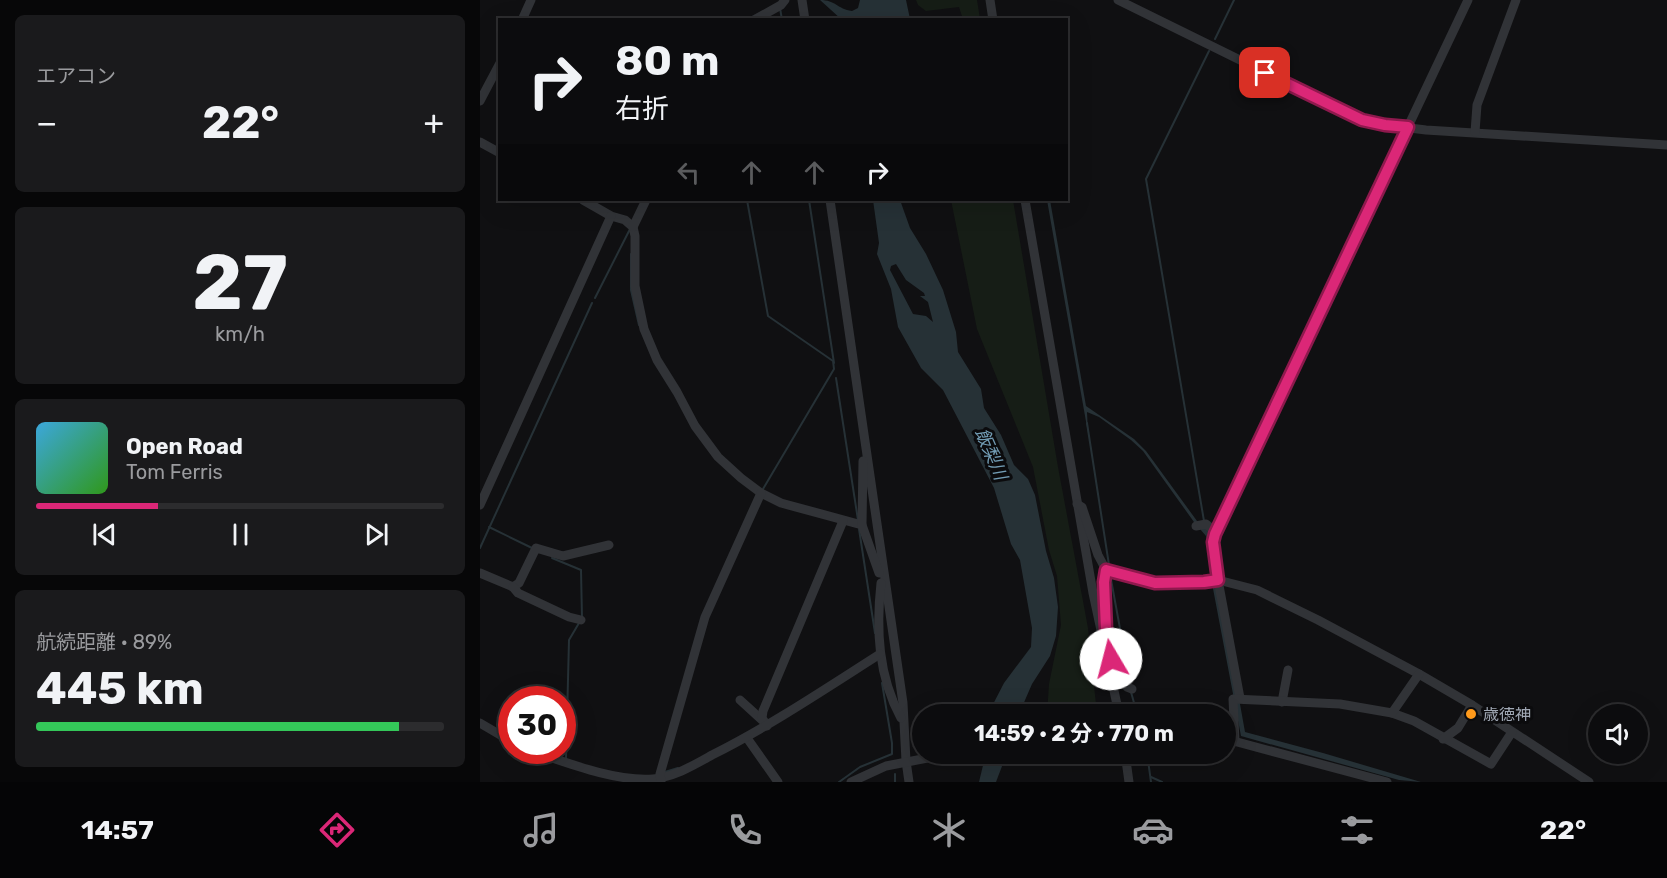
<!DOCTYPE html>
<html lang="ja">
<meta charset="utf-8">
<style>
:root{--surface:#0c0c0e;--page:#1a1a1c;--text:#f1f3f6;--muted:#9a9b9e;--line:#2c2c2e;--accent:#db2777}
body{margin:0;font-family:Rubik,"Noto Sans JP",sans-serif;background:var(--page);color:var(--text);height:100vh;display:flex;flex-direction:column;font-size:22px;white-space:nowrap}
*{box-sizing:border-box;margin:0}
p{font-size:20px;color:var(--muted)}
.icon{flex:none;width:33px;height:33px;fill:none;stroke:currentColor;stroke-width:2;stroke-linecap:round;stroke-linejoin:round}
.map{position:relative;flex:1;overflow:hidden}
.sheet{display:flex;flex-direction:column;gap:15px;padding:15px;background:#070708;width:480px}
.sheet>*{flex:none}
.hud{position:absolute;left:18px;top:18px;width:570px;height:183px;border-radius:0px;box-shadow:0 6px 24px #0002,0 0 0 2px var(--line);background:#0c0c0e;color:var(--text);overflow:hidden}
.buttons{position:absolute;left:1108px;top:704px;display:grid;gap:12px}
.buttons a{display:grid;place-items:center;width:60px;height:60px;border-radius:50%;background:var(--surface);box-shadow:0 6px 24px #0002,0 0 0 2px var(--line);font-size:30px}
.speed{position:absolute;left:18px;top:686px;display:flex;gap:12px;font-size:30px;font-weight:700;text-align:center}
.speed>*{display:grid;place-content:center;width:78px;height:78px;border-radius:50%;background:var(--surface);box-shadow:0 6px 24px #0002,0 0 0 2px var(--line);line-height:1}
.speed .limit{border:9px solid #d22;background:#fff;color:#111}
.pin{position:absolute;display:grid;place-items:center;width:51px;height:51px;color:#fff;margin:-26px;border-radius:12px;box-shadow:0 3px 9px #0006}
.me{position:absolute;width:66px;margin:-33px;rotate:352deg;stroke-linejoin:round;filter:drop-shadow(0 0 4px #0008)}
.turn{display:flex;align-items:center;gap:21px;height:126px;padding:0 18px;font-size:27px}
.turn .icon{width:78px;height:78px;stroke-width:2.5}
.turn b{display:block;font-size:42px;line-height:51px}
.lanes{display:flex;align-items:center;height:57px;padding:0 18px;background:#0003;justify-content:center;gap:30px;direction:ltr}
.lanes .off{opacity:.35}
.big{font-size:45px;font-weight:700;line-height:1.1}
.sheet .tile{flex:1;display:flex;flex-direction:column;justify-content:center;gap:9px;min-width:0;padding:0 21px;border-radius:9px;background:var(--page)}
.sheet .dial{align-items:center;gap:0}
.dial b{font-size:78px;line-height:1}
.song{display:flex;align-items:center;gap:18px}
.cover{width:72px;height:72px;border-radius:9px;background:linear-gradient(135deg,hsl(200 70% 55%),hsl(110 70% 35%))}
.played{height:6px;border-radius:3px;background:linear-gradient(90deg,var(--accent) 30%,var(--line) 30%)}
.keys{display:flex;justify-content:space-around;direction:ltr}
.heat{display:flex;justify-content:space-between;align-items:center;font-size:33px;direction:ltr}
.charge{height:9px;border-radius:4px;background:linear-gradient(90deg,#34c759 89%,var(--line) 0)}
.trip{position:absolute;left:432px;top:704px;width:324px;height:60px;border-radius:30px;background:var(--surface);box-shadow:0 6px 24px #0002,0 0 0 2px var(--line);font-weight:700;line-height:60px;text-align:center}
.dock{display:flex;height:96px;justify-content:space-around;align-items:center;background:#050506;color:var(--muted)}
.dock .icon{width:42px;height:42px}
.dock .current{color:var(--accent)}
.dock b{font-size:27px;color:var(--text)}
main{display:flex;flex:1;min-height:0}
.map>svg:first-child{display:block}
.green{fill:#161d16}
.water{fill:#263136;fill-rule:evenodd}
.lines{fill:none;stroke-linecap:round;stroke-linejoin:round}
.stream{stroke:#263136;stroke-width:2}
.street{stroke:#313337;stroke-width:9}
.route-casing{stroke:#8e194d;stroke-width:15}
.route{stroke:#db2777;stroke-width:10}
.poi-dot{fill:#ff9a1b;stroke:#0b0b0d;stroke-width:2}
.labels{text-anchor:middle;stroke-width:6;stroke-linejoin:round;paint-order:stroke}
.poi-label{font-size:16px;fill:#a0a8b4;stroke:#0b0b0d;text-anchor:start}
.water-label{font-size:18px;font-style:italic;fill:#729cb4;stroke:#0b0b0d}
</style>
<main>
<section class="sheet">
<div class="tile"><p>エアコン</p>
<div class="heat"><a>−</a><b class="big">22°</b><a>+</a></div>
</div>
<div class="tile dial"><b>27</b><p>km/h</p></div>
<div class="tile">
<div class="song"><i class="cover"></i><div><b>Open Road</b><p>Tom Ferris</p></div></div>
<div class="played"></div>
<div class="keys"><svg class="icon" aria-label="previous" viewBox="0 0 24 24"><path d="M18 5L8 12l10 7zM5 5v14"/></svg><svg class="icon" aria-label="pause" viewBox="0 0 24 24"><path d="M8 5v14M16 5v14"/></svg><svg class="icon" aria-label="next" viewBox="0 0 24 24"><path d="M6 5l10 7-10 7zM19 5v14"/></svg></div>
</div>
<div class="tile"><p>航続距離 · 89%</p><b class="big">445 km</b><div class="charge"></div></div>
</section>
<div class="map">
<svg width="1187" height="782" viewBox="0 0 1187 782">
<rect width="100%" height="100%" fill="#101012"/>
<!-- green -->
<g class="green">
<polygon points="436,0 497,0 500,19 483,19 479,7 446,11 438,5"/>
<polygon points="471,200 533,200 578,467 608,628 617,714 567,714 569,684 581,625 577,576 569,550 553,467 497,329"/>
</g>
<!-- water -->
<g class="water">
<path d="M340,0C356,0 357,9 372,11L378,8L380,0H426L430,19H361Z"/>
<path d="M393,200H420L430,228L446,254L463,290L476,332L478,352L501,389L504,408L521,435L534,465L548,479L555,495L566,551L574,578L578,607L576,636L570,656L552,684L539,714H508L524,683L551,647L552,628L540,560L531,544L514,488L475,413L463,390L441,368L418,327L411,289L397,254L399,243ZM416,264L426,280L444,293L445,296H440L448,302L453,322L446,316L433,314L410,270L411,266Z"/>
<polygon points="567,200 570,200 606,406 654,439 666,451 717,521 726,526 730,536 765,732 843,753 941,782 919,780 761,736 731,578 726,536 714,522 663,451 651,440 619,417 607,412 608,433"/>
<polygon points="506,753 527,753 516,782 499,782"/>
</g>
<g class="lines">
<!-- stream -->
<g class="stream">
<polyline points="300,8 302,20"/>
<polyline points="735,39 754,0"/>
<polyline points="267,200 288,316 353,361 354,369 283,489"/>
<polyline points="329,200 354,363"/>
<polyline points="151,254 151,290 159,325"/>
<polyline points="115,298 150,229"/>
<polyline points="356,378 378,520"/>
<polyline points="607,423 629,565"/>
<polyline points="724,521 666,179 729,51"/>
<polyline points="9,527 52,548"/>
<polyline points="379,529 395,633"/>
<polyline points="0,548 112,303"/>
<polyline points="72,558 101,570 102,618"/>
<polyline points="630,574 650,683"/>
<polyline points="651,692 656,710 660,714"/>
<polyline points="667,753 671,782"/>
<polyline points="86,758 89,640 99,623"/>
<polyline points="185,772 198,768"/>
<polyline points="415,774 415,782"/>
<polyline points="671,777 682,782"/>
<polyline points="359,782 380,767 412,754 412,743 402,683"/>
</g>
<!-- street -->
<g class="street">
<polyline points="322,0 325,20"/>
<polyline points="510,0 513,20"/>
<polyline points="638,0 882,120 905,125 946,130 1187,145"/>
<polyline points="42,20 51,0"/>
<polyline points="274,20 301,5 305,0"/>
<polyline points="0,101 20,63"/>
<polyline points="995,132 997,105 1036,0"/>
<polyline points="0,142 20,153"/>
<polyline points="103,200 131,216 145,220 153,227 155,236 155,286 164,329 177,360 197,392 215,426 238,457 261,478 281,493 301,503 382,525"/>
<polyline points="350,200 423,703 426,761 429,782"/>
<polyline points="545,200 613,593 639,714"/>
<polyline points="153,227 166,200"/>
<polyline points="383,461 382,525 399,573"/>
<polyline points="597,504 602,507 618,555 626,570 669,582 724,582 738,580 777,590 838,620 939,674 992,705 1109,782"/>
<polyline points="0,505 131,216"/>
<polyline points="716,526 726,524 736,532"/>
<polyline points="626,570 624,582 627,645"/>
<polyline points="0,573 33,587 39,583 56,548 83,556 129,545"/>
<path d="M401,583C396,629 398,676 421,718"/>
<polyline points="33,587 38,593 89,617 101,620"/>
<polyline points="627,653 647,687 652,689"/>
<polyline points="760,698 738,580 733,538 988,0"/>
<polyline points="260,700 283,721"/>
<polyline points="802,702 808,670"/>
<polyline points="912,713 934,721 1011,764 1032,732"/>
<polyline points="0,723 32,742"/>
<polyline points="287,726 282,718 283,711 363,521"/>
<polyline points="267,738 298,782"/>
<polyline points="746,739 907,782"/>
<polyline points="963,739 978,728 992,705"/>
<polyline points="755,741 753,699 860,704 912,713 939,674"/>
<path d="M49,750C85,762 135,782 173,779C194,777 214,765 232,755C290,726 345,689 400,654"/>
<polyline points="645,753 649,782"/>
<polyline points="181,781 180,774 225,617 281,493"/>
<polyline points="371,782 406,766 474,753"/>
</g>
</g>
<g class="lines">
<!-- route casing -->
<g class="route-casing">
<polyline id="route" points="631,659 627,653 624,582 626,570 675,583 724,582 738,580 733,542 735,534 928,127 905,125 882,120 785,73"/>
</g>
<!-- route -->
<use href="#route" class="route"/>
</g>
<!-- markers -->
<circle class="poi-dot" cx="991" cy="714" r="6"/>
<g class="labels">
<!-- poi labels -->
<g class="poi-label">
<text x="1003" y="720">歳徳神</text>
</g>
<!-- water labels -->
<g class="water-label">
<text transform="translate(511 454) rotate(67)" y="6">飯梨川</text>
</g>
</g>
</svg>
<div class="buttons">
<a><svg class="icon" aria-label="sound" viewBox="0 0 24 24"><path d="M4 9h4l5-4v14l-5-4H4zM17 9q2 3 0 6"/></svg></a>
</div>
<div class="speed"><div class="limit">30</div></div>
<div class="pin" style="left:785px;top:73px;background:#d93025"><svg class="icon" aria-label="arrive" viewBox="0 0 24 24"><path d="M6 21V4h12l-3 4 3 4H6"/></svg></div>
<svg class="me" style="left:631px;top:659px" viewBox="-20 -20 40 40"><circle r="19" fill="#fff"/><path d="M0-13L10 11 0 6-10 11z" fill="#db2777"/></svg>
<div class="trip">14:59 · 2 分 · 770 m</div>
<div class="hud">
<div class="turn"><svg class="icon" aria-label="right" viewBox="0 0 24 24"><path d="M7 20v-9h11M14 6l5 5-5 5"/></svg><div><b>80 m</b>右折</div></div>
<div class="lanes"><svg class="icon off" aria-label="left" viewBox="0 0 24 24"><path d="M17 20v-9H6M10 6l-5 5 5 5"/></svg><svg class="icon off" aria-label="ahead" viewBox="0 0 24 24"><path d="M12 20V5M6 11l6-6 6 6"/></svg><svg class="icon off" aria-label="ahead" viewBox="0 0 24 24"><path d="M12 20V5M6 11l6-6 6 6"/></svg><svg class="icon" aria-label="right" viewBox="0 0 24 24"><path d="M7 20v-9h11M14 6l5 5-5 5"/></svg></div>
</div>
</div>
</main>
<nav class="dock">
<b>14:57</b>
<svg class="icon current" aria-label="directions" viewBox="0 0 24 24"><path d="M12 3l9 9-9 9-9-9zM9 14v-3h6M13 9l2 2-2 2"/></svg>
<svg class="icon" aria-label="music" viewBox="0 0 24 24"><path d="M9 18V5l10-2v13"/><circle cx="6" cy="18" r="3"/><circle cx="16" cy="16" r="3"/></svg>
<svg class="icon" aria-label="phone" viewBox="0 0 24 24"><path d="M5 4h4l2 5-3 2q2 4 5 5l2-3 5 2v4C11 20 4 13 5 4z"/></svg>
<svg class="icon" aria-label="climate" viewBox="0 0 24 24"><path d="M12 3v18M4 7l16 10M4 17L20 7"/></svg>
<svg class="icon" aria-label="car" viewBox="0 0 24 24"><path d="M5 17H2v-5l4-1 3-4h7l3 4 3 1v5h-3M9 17h6M6 11h13"/><circle cx="7" cy="17" r="2"/><circle cx="17" cy="17" r="2"/></svg>
<svg class="icon" aria-label="filters" viewBox="0 0 24 24"><path d="M4 7h16M4 17h16"/><circle cx="9" cy="7" r="2"/><circle cx="15" cy="17" r="2"/></svg>
<b>22°</b>
</nav>
